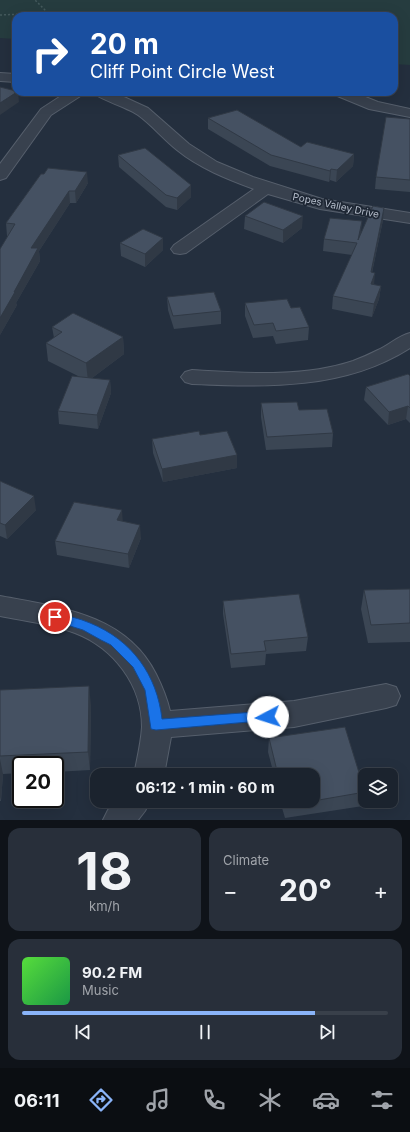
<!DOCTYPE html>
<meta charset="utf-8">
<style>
:root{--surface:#1b232e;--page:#282f3a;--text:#f1f3f6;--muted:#a0a4aa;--line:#39404a;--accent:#8ab4f8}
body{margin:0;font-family:Inter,sans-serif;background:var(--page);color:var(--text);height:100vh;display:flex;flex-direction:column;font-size:15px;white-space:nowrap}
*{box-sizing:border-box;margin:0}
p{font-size:13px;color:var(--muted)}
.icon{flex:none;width:22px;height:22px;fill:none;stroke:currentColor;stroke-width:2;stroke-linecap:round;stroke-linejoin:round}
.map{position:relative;height:820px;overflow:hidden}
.panel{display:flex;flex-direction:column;gap:8px;padding:8px;background:#0f1319;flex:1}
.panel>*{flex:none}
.guide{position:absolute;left:12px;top:12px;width:386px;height:84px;border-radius:12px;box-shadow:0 4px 16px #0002,0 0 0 1px var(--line);background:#1a4fa0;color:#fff;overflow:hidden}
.controls{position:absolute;left:358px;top:768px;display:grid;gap:8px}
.controls a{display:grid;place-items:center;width:40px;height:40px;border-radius:8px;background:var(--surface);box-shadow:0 4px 16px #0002,0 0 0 1px var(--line);font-size:20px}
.speed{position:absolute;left:12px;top:756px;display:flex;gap:8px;font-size:20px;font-weight:700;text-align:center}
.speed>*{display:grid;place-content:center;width:52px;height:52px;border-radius:50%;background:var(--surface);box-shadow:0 4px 16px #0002,0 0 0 1px var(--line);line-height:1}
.speed .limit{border:2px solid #111;border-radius:6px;background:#fff;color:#111}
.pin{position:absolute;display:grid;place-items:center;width:34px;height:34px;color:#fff;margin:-17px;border:2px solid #fff;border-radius:50%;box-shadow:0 1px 4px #0007}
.me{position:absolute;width:44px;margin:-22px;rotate:265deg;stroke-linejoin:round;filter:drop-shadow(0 0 3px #0008)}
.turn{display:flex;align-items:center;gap:14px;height:84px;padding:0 12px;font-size:18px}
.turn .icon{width:52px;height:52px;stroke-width:2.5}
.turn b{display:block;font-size:28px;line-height:34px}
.big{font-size:30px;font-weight:700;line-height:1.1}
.panel .tile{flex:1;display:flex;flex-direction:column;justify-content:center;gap:6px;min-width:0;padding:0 14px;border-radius:12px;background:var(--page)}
.panel .dial{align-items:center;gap:0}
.dial b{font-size:52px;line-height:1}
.song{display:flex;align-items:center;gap:12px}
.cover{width:48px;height:48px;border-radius:6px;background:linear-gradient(135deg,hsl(110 70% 55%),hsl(140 70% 35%))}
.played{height:4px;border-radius:2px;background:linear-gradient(90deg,var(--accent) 80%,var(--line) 80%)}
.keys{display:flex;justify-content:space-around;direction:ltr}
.heat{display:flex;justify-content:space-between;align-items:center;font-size:22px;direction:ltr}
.panel .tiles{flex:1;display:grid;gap:8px;grid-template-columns:1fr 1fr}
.tile:last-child{grid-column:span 2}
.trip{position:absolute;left:90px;top:768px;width:230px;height:40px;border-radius:12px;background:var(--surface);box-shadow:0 4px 16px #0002,0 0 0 1px var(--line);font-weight:700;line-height:40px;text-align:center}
.tab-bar{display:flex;height:64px;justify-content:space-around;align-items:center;background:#0b0e12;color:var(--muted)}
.tab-bar .icon{width:28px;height:28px}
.tab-bar .current{color:var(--accent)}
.tab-bar b{font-size:18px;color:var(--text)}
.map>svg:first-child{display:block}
.green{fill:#263c3f}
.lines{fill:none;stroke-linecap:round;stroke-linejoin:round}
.minor-casing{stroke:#565f6c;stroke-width:2}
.path{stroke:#44595c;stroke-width:1.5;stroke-dasharray:2 2;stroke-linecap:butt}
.minor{fill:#38414e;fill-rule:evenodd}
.wall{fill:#3b4654}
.shaded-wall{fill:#303945}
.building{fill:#455162;stroke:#303945}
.route{fill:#1a73e8;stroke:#114b97}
.labels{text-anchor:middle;stroke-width:3.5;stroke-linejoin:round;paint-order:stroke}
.far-street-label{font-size:10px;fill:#b4bcc9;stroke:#1d2633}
</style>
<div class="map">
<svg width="410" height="820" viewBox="0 0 410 820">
<rect width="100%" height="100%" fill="#242f3e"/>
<!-- green -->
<polygon class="green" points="0,0 410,0 410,65 394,64 394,16 16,16 16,39 0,38"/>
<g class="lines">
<!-- minor casing -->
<g class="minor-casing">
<g id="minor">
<polygon points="0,73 16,74 16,82 0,81"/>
<polygon points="67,92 84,92 82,95 51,115 6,178 0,180 0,164 41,109"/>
<path d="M92,92H113L148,108L189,144L217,162L253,177L322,199L410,213V223L320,209L268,194L186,253L180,254L174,253L171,249L174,245L254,189C227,179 199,168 177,150C163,139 152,125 138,115C129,108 96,98 92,92Z"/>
<polygon points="333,92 353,92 378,102 410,109 410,117 369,109 335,95"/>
<path d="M410,333V348C344,390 267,387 192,384L185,382L181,377L185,372L192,370C244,373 302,378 353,361C361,358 370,354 378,350C389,345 398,336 410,333Z"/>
<path d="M0,596C59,607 126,614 156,674C162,686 167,698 170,711L294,701L386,684L396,687L400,696L396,705L386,708L294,727L171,737L164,775H134C137,759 141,743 142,727C142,685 114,648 75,633C51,624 25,621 0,616Z"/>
<polygon points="115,801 150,801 145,811 138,820 103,820 108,810"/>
</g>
</g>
<!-- path -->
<polyline class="path" points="0,15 48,13 35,0"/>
<!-- minor -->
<use href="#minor" class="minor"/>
</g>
<!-- wall -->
<g class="wall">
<polygon points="208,118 301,147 354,154 353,166 336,182 330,180 329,182 270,166 208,129"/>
<polygon points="410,119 410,192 375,189 376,177"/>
<polygon points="118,155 191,185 191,197 177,210 166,207 119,167"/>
<polygon points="41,174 88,183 76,203 70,203 39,251 40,261 16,303 17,305 0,335 8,236 7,236 6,223"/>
<polygon points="384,208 383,220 372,273 374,285 381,286 379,299 372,317 332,309 333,296 352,255 323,251 324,239 360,235"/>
<polygon points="245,216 302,228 283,243 244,229"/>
<polygon points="120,243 163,250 145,267 121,256"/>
<polygon points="167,297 221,311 221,324 174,329 168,310"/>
<polygon points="245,303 291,308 309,327 308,340 276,344 273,336 253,338 245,316"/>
<polygon points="52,327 123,337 124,354 92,378 110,380 111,393 98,429 59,424 58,411 80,377 48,361 46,343 54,338"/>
<polygon points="410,376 410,423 406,419 388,425 364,400 366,387"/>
<polygon points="261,403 299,410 333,433 332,447 266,450 261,417"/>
<polygon points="200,435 237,455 237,468 163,482 153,453 152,439"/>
<polygon points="0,481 36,510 7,539 0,536"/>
<polygon points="122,521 141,538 129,568 57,555 55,541"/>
<polygon points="410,589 410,642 368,643 361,609 364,590"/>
<polygon points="223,601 308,637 306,651 266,654 265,665 231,668 223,614"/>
<polygon points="0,690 91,705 90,770 55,772 55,765 21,765 21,773 3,774 1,801 0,801"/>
<polygon points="269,738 365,792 363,806 285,818 280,801 313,801 313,775 274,775 268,752"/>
</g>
<!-- shaded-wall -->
<g class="shaded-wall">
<polygon points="17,92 18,92 19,102 0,115 0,103"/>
<polygon points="354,154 353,166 336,182 337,170"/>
<polygon points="331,169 330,180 329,182 330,171"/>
<polygon points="87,172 88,183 76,203 75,191"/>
<polygon points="191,185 191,197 177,210 177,198"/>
<polygon points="69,191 70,203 39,251 40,261 16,303 17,305 0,335 0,318 14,292 31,248"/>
<polygon points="384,208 383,220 369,285 371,272"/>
<polygon points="303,216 302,228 283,243 283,230"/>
<polygon points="362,221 361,234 357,253 358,240"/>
<polygon points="163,238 163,250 145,267 145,254"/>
<polygon points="375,273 374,286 371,284"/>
<polygon points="381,286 379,299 372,317 374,304"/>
<polygon points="123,337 124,354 88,381 86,363"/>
<polygon points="110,380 111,393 98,429 97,415"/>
<polygon points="408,406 406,419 388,425 389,412"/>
<polygon points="237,455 237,468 163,482 162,469"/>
<polygon points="34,496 36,510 7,539 5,525"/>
<polygon points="122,510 123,524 117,520"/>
<polygon points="140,525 141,538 129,568 128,554"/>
<polygon points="89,686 91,705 90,770 88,752"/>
<polygon points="0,759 3,774 1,801 0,797"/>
</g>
<!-- building -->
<g class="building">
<polygon points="0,87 16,91 16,92 17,92 0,103"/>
<polygon points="237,110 301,147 307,142 354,154 337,170 331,169 330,171 271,155 208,118"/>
<polygon points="386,117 410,119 410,180 376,177"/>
<polygon points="145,148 191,185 177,198 166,195 118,155"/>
<polygon points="48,168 87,172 75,191 69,191 31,248 38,248 14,292 15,292 0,318 0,249 15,224 6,223 41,174 44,174"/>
<polygon points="264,202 303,216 283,230 245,216"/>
<polygon points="373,206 384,208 371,272 375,273 371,284 381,286 374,304 333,296 357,243 324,239 330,218 362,221 358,240"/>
<polygon points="143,229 163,238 145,254 120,243"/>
<polygon points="214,292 221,311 173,316 167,297"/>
<polygon points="287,299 291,308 300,307 309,327 276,331 273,323 254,325 245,303"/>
<polygon points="73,313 123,337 86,363 46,343 62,332 52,327"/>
<polygon points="408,374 410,376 410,408 408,406 389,412 366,387"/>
<polygon points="72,376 110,380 97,415 58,411"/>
<polygon points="297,402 299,410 327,409 333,433 267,437 261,403"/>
<polygon points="199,431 200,435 227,431 237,455 162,469 152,439"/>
<polygon points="0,481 34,496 5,525 0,523"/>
<polygon points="74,502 122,510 117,520 140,525 128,554 55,541"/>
<polygon points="410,589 410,623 371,625 364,590"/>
<polygon points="299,594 308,637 264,641 266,651 231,654 223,601"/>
<polygon points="89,686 88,752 0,756 0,690"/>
<polygon points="345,727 365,792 313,801 313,775 278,775 269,738"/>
<polygon points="285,801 310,801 286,805"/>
</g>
<!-- route -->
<path class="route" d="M55,612C66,616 79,618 90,623C132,640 157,675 162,719L268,711L272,713L274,717L272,720L156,730L151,729L145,690L133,667L111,645L101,640L83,630L51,620L49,617L51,614Z"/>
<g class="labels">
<!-- far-street labels -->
<g class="far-street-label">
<text transform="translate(336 205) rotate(12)" y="4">Popes Valley Drive</text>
</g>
</g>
</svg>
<div class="controls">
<a><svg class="icon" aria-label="layers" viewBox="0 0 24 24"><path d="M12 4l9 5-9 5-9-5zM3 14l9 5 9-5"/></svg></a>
</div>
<div class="speed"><div class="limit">20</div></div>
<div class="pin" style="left:55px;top:617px;background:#d93025"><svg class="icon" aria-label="arrive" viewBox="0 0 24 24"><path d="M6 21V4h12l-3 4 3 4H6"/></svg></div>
<svg class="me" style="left:268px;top:717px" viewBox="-20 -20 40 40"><circle r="19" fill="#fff"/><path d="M0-13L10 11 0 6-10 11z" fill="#1a73e8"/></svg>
<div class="trip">06:12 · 1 min · 60 m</div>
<div class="guide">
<div class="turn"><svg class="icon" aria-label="right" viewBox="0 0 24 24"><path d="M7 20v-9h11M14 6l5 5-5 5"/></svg><div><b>20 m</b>Cliff Point Circle West</div></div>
</div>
</div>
<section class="panel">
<div class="tiles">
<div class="tile dial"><b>18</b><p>km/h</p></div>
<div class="tile"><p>Climate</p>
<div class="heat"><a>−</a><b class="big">20°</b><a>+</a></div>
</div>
<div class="tile">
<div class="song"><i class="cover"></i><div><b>90.2 FM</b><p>Music</p></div></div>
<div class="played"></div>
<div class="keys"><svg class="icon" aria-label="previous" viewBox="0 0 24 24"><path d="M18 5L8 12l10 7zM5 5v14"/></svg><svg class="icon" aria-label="pause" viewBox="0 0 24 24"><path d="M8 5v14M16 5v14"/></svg><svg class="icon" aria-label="next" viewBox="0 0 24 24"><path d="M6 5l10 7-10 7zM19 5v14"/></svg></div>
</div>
</div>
</section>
<nav class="tab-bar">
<b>06:11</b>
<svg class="icon current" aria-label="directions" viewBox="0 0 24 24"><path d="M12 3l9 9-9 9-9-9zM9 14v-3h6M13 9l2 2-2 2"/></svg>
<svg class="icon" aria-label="music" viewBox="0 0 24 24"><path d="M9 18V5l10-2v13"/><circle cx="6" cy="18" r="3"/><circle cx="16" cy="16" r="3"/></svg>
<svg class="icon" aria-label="phone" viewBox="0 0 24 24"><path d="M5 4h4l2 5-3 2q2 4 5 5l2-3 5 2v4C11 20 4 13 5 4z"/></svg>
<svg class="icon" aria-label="climate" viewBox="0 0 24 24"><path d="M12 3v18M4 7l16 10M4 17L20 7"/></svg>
<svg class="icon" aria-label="car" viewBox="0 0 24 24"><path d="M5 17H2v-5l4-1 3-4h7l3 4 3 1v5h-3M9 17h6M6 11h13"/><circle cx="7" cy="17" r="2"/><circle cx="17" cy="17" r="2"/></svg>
<svg class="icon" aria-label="filters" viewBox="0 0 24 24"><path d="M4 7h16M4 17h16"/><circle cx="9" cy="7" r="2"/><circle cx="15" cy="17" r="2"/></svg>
</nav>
